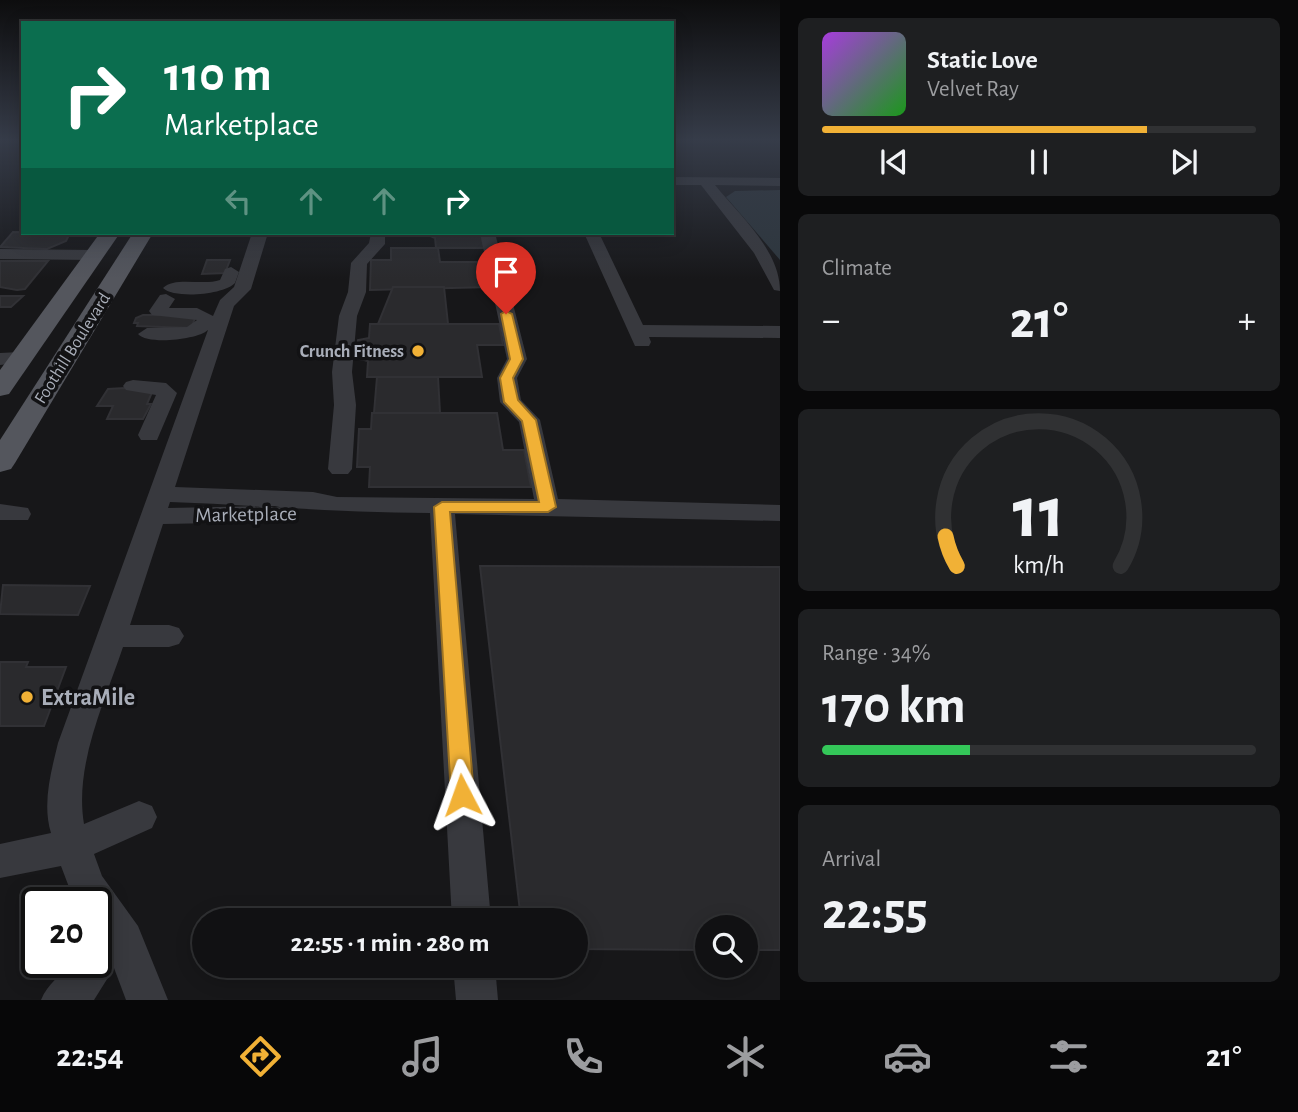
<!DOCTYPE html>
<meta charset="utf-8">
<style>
:root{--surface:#111113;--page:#1e1f21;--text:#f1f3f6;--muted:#9c9da0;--line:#303133;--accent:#f1b136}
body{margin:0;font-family:"Alegreya Sans",sans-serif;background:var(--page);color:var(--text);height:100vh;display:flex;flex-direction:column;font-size:26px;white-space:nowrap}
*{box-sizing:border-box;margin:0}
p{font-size:23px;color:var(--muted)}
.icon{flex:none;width:38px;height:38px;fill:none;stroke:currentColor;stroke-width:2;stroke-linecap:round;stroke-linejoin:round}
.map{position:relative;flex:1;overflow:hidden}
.details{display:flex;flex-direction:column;gap:18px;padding:18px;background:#09090a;width:518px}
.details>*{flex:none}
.guide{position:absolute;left:21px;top:21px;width:653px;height:214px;border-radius:0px;box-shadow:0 4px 18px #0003,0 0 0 2px var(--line);background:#0b6e4f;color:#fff;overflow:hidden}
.fabs{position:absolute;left:695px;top:915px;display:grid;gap:14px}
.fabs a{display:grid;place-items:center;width:63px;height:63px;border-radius:50%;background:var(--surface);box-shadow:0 4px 18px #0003,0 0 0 2px var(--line);font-size:35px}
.speed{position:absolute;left:21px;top:887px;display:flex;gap:14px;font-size:35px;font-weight:700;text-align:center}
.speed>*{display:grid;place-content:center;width:91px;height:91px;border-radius:50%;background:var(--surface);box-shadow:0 4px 18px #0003,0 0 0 2px var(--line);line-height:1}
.speed .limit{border:4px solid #111;border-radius:10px;background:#fff;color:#111}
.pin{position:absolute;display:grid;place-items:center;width:60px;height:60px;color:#fff;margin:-72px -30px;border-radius:50% 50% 50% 0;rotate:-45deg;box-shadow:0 0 7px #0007}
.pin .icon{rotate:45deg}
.me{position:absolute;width:77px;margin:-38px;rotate:356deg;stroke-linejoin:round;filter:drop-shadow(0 0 5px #0008)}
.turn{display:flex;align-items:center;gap:24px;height:147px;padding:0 28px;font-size:32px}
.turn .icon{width:91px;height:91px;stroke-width:2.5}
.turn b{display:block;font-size:49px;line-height:60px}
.lanes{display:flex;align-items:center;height:66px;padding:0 28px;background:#0003;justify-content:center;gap:35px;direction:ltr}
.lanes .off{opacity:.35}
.big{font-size:52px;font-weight:700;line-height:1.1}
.details .widget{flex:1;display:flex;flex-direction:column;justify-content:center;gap:10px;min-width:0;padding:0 24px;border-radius:10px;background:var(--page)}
.details .dial{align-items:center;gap:0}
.dial svg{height:182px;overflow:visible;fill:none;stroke:var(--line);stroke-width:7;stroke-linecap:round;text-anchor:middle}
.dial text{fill:var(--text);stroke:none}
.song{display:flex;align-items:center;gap:21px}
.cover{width:84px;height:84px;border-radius:10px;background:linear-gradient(135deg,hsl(280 70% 55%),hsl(120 70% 35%))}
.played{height:7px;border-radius:4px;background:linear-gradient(90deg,var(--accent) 75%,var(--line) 75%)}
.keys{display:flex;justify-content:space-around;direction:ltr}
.heat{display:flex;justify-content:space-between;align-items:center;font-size:38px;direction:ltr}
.charge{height:10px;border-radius:5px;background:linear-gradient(90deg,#34c759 34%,var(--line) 0)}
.trip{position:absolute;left:192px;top:908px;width:396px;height:70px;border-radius:35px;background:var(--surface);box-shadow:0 4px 18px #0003,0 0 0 2px var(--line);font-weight:700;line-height:70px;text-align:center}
.dock{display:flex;height:112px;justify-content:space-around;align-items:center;background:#070708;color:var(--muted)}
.dock .icon{width:49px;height:49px}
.dock .on{color:var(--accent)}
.dock b{font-size:32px;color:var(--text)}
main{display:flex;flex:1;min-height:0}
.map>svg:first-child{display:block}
.water{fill:#2d363d}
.building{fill:#2a2a2d;stroke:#313135;stroke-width:2}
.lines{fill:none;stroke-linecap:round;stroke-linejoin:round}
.minor{fill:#38393e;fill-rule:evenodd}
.major{fill:#54565d;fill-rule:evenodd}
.route{fill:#f1b136;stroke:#9d7323;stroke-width:2}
.poi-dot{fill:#f1b136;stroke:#121214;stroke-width:2.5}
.labels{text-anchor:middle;stroke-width:7;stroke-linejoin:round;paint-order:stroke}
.far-street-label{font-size:18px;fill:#a9aeb9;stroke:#121214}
.far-poi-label{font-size:18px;font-weight:bold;fill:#a9aeb9;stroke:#121214;text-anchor:end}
.street-label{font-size:21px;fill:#a9aeb9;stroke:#121214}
.near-poi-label{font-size:24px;font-weight:bold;fill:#a9aeb9;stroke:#121214;text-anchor:start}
</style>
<main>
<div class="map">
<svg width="780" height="1000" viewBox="0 0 780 1000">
<rect width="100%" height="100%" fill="#171719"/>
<!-- water -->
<polygon class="water" points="780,190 780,260 726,197 735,191"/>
<!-- building -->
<g class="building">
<polygon points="13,232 70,233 66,241 47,249 0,247"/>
<polygon points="424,233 481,233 484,248 436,248 435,238"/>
<polygon points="391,248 438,248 440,262 485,262 491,287 370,290 371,260 391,260"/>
<polygon points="207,260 230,260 225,273 202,274"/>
<polygon points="0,261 48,261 25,289 17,290 0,287"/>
<polygon points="393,287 444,287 448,324 378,324"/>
<polygon points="0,296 23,296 11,307 0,307"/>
<polygon points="143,315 167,315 196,316 191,328 137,326 138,323 134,323 136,318"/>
<polygon points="370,324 499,324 503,345 477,345 482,377 367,377 368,361 356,358 358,340 369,338"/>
<polygon points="377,377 438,377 440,413 374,413"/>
<polygon points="125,388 153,390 147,404 151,404 143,419 107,419 113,406 97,406 108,389"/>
<polygon points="372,413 497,413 503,450 524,450 531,487 369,487 370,467 357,467 359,429 371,429"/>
<polygon points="480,566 780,567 780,950 746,950 746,928 707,928 707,950 576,949 576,920 521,920"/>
<polygon points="3,585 90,586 78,615 0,614"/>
<polygon points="0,662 28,662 26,667 66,667 44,726 0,726"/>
</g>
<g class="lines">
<!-- minor -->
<g class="minor">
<path d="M672,177L780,178V186L715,185C740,216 780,250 780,291L774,290L754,253L701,185H672Z"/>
<path d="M252,233H268L251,289L234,306L175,487L313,492L337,497L534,499L519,422L500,402L497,378L507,359L480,233H495L527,359L517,378L521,400L540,420L558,499L780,505V521L455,514L491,920H452L430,513C343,513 257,505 170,502L168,508L275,506L284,508L287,514L284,520L275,522L163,524L130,625H169L179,628L184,636L179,644L169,647H123C105,701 74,765 84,824L139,801L152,806L157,817L152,828L94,854L102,876L138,926L168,1000H126L114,968L94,1000H41C48,983 60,977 71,962H96V942L103,945L96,934V903H75L61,866L0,878V844L51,833C42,804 51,772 58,743L208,330C197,340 147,345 138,334L147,328L187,327L197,320L152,315L149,311L160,295L166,294L175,299L169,308H197L213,316L220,300L234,287Z"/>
<polygon points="371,233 385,233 385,244 367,264 366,292 357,316 352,372 356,405 352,469 348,474 332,474 328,469 334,405 332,372 339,316 348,292 351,263 369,243"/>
<polygon points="584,233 599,233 643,325 780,326 780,338 649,337 651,342 649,346 635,346"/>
<polygon points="0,249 94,250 102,255 94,260 0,259"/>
<path d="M231,267L239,272L235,283C224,295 174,299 163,288C175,276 203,286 220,280L225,269Z"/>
<polygon points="20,352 30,358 27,362 0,365 0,353"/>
<polygon points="133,380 166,383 177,393 157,440 141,440 138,435 156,395 126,390 123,386 126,382"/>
<polygon points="0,504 28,508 31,514 28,520 0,520"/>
<polygon points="453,966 495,966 498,1000 456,1000"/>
</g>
<!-- major -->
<g class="major">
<polygon points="100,233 120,233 9,394 0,396 0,370"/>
<polygon points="133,233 153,233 15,463 11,469 0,472 0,440"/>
</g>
</g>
<!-- sky -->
<linearGradient id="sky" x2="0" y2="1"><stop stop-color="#0d0d0e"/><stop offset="0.5" stop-color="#363c49"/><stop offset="1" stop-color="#363c49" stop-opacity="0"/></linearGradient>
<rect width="780" height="279" fill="url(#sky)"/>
<!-- route -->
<polygon class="route" points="506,311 512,314 523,359 513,378 518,400 536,420 556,507 548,512 450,512 474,795 470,802 462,805 454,802 451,795 434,507 442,502 539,502 522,421 504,402 500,378 510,359 501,314"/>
<!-- markers -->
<g class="poi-dot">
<circle cx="418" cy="351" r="7"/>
<circle cx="27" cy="697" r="7"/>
</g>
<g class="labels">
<!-- far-street labels -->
<g class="far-street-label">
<text transform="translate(72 348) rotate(-58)" y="6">Foothill Boulevard</text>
</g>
<!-- far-poi labels -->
<g class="far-poi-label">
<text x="404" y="357">Crunch Fitness</text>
</g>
<!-- street labels -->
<g class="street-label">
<text transform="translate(246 514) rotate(-1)" y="7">Marketplace</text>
</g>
<!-- near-poi labels -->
<g class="near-poi-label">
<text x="41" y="705">ExtraMile</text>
</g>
</g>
</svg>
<div class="fabs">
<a><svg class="icon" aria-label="search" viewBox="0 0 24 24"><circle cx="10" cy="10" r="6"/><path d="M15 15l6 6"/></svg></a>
</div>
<div class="speed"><div class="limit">20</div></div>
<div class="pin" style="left:506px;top:314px;background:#d93025"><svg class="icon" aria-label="arrive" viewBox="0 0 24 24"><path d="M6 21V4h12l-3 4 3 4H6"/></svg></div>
<svg class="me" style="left:462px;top:795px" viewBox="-20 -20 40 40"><path d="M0-17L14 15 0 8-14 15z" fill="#f1b136" stroke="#fff" stroke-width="4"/></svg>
<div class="trip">22:55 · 1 min · 280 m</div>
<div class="guide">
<div class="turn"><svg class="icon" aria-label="right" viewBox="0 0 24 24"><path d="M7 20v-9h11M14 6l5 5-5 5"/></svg><div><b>110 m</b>Marketplace</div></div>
<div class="lanes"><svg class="icon off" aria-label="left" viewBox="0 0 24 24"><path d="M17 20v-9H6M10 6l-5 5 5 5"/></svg><svg class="icon off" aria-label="ahead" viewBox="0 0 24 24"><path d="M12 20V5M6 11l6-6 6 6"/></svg><svg class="icon off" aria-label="ahead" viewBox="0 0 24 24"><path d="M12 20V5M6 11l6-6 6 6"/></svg><svg class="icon" aria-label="right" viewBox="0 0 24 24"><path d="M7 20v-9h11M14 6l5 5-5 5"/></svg></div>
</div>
</div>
<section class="details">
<div class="widget">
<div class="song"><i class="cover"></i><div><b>Static Love</b><p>Velvet Ray</p></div></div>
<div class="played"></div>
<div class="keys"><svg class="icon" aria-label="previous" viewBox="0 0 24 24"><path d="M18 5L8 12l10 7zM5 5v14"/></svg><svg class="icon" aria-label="pause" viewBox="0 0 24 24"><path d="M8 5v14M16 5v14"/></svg><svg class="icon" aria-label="next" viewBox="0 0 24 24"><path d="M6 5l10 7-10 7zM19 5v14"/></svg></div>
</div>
<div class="widget"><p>Climate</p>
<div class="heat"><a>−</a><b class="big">21°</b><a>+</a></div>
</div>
<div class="widget dial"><svg viewBox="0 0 100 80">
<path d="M14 69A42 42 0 1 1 86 69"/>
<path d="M14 69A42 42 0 0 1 9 56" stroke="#f1b136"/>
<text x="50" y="56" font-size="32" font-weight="700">11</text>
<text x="50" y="72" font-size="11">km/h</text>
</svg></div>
<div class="widget"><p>Range · 34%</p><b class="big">170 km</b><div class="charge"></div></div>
<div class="widget"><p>Arrival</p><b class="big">22:55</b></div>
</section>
</main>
<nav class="dock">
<b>22:54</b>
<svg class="icon on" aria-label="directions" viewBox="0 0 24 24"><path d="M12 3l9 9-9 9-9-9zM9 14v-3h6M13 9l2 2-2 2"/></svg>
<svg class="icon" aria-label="music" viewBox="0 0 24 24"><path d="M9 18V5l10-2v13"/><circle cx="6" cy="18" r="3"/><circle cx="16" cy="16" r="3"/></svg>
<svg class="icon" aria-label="phone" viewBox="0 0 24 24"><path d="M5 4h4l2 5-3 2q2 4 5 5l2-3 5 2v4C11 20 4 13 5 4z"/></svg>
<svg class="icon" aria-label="climate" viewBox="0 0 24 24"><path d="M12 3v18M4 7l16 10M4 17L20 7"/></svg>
<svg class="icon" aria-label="car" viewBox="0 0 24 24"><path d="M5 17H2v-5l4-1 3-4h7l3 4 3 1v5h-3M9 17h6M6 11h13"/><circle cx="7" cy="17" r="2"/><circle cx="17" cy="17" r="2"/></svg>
<svg class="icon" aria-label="filters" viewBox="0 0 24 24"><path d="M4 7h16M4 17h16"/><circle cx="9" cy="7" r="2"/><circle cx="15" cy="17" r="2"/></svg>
<b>21°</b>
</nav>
